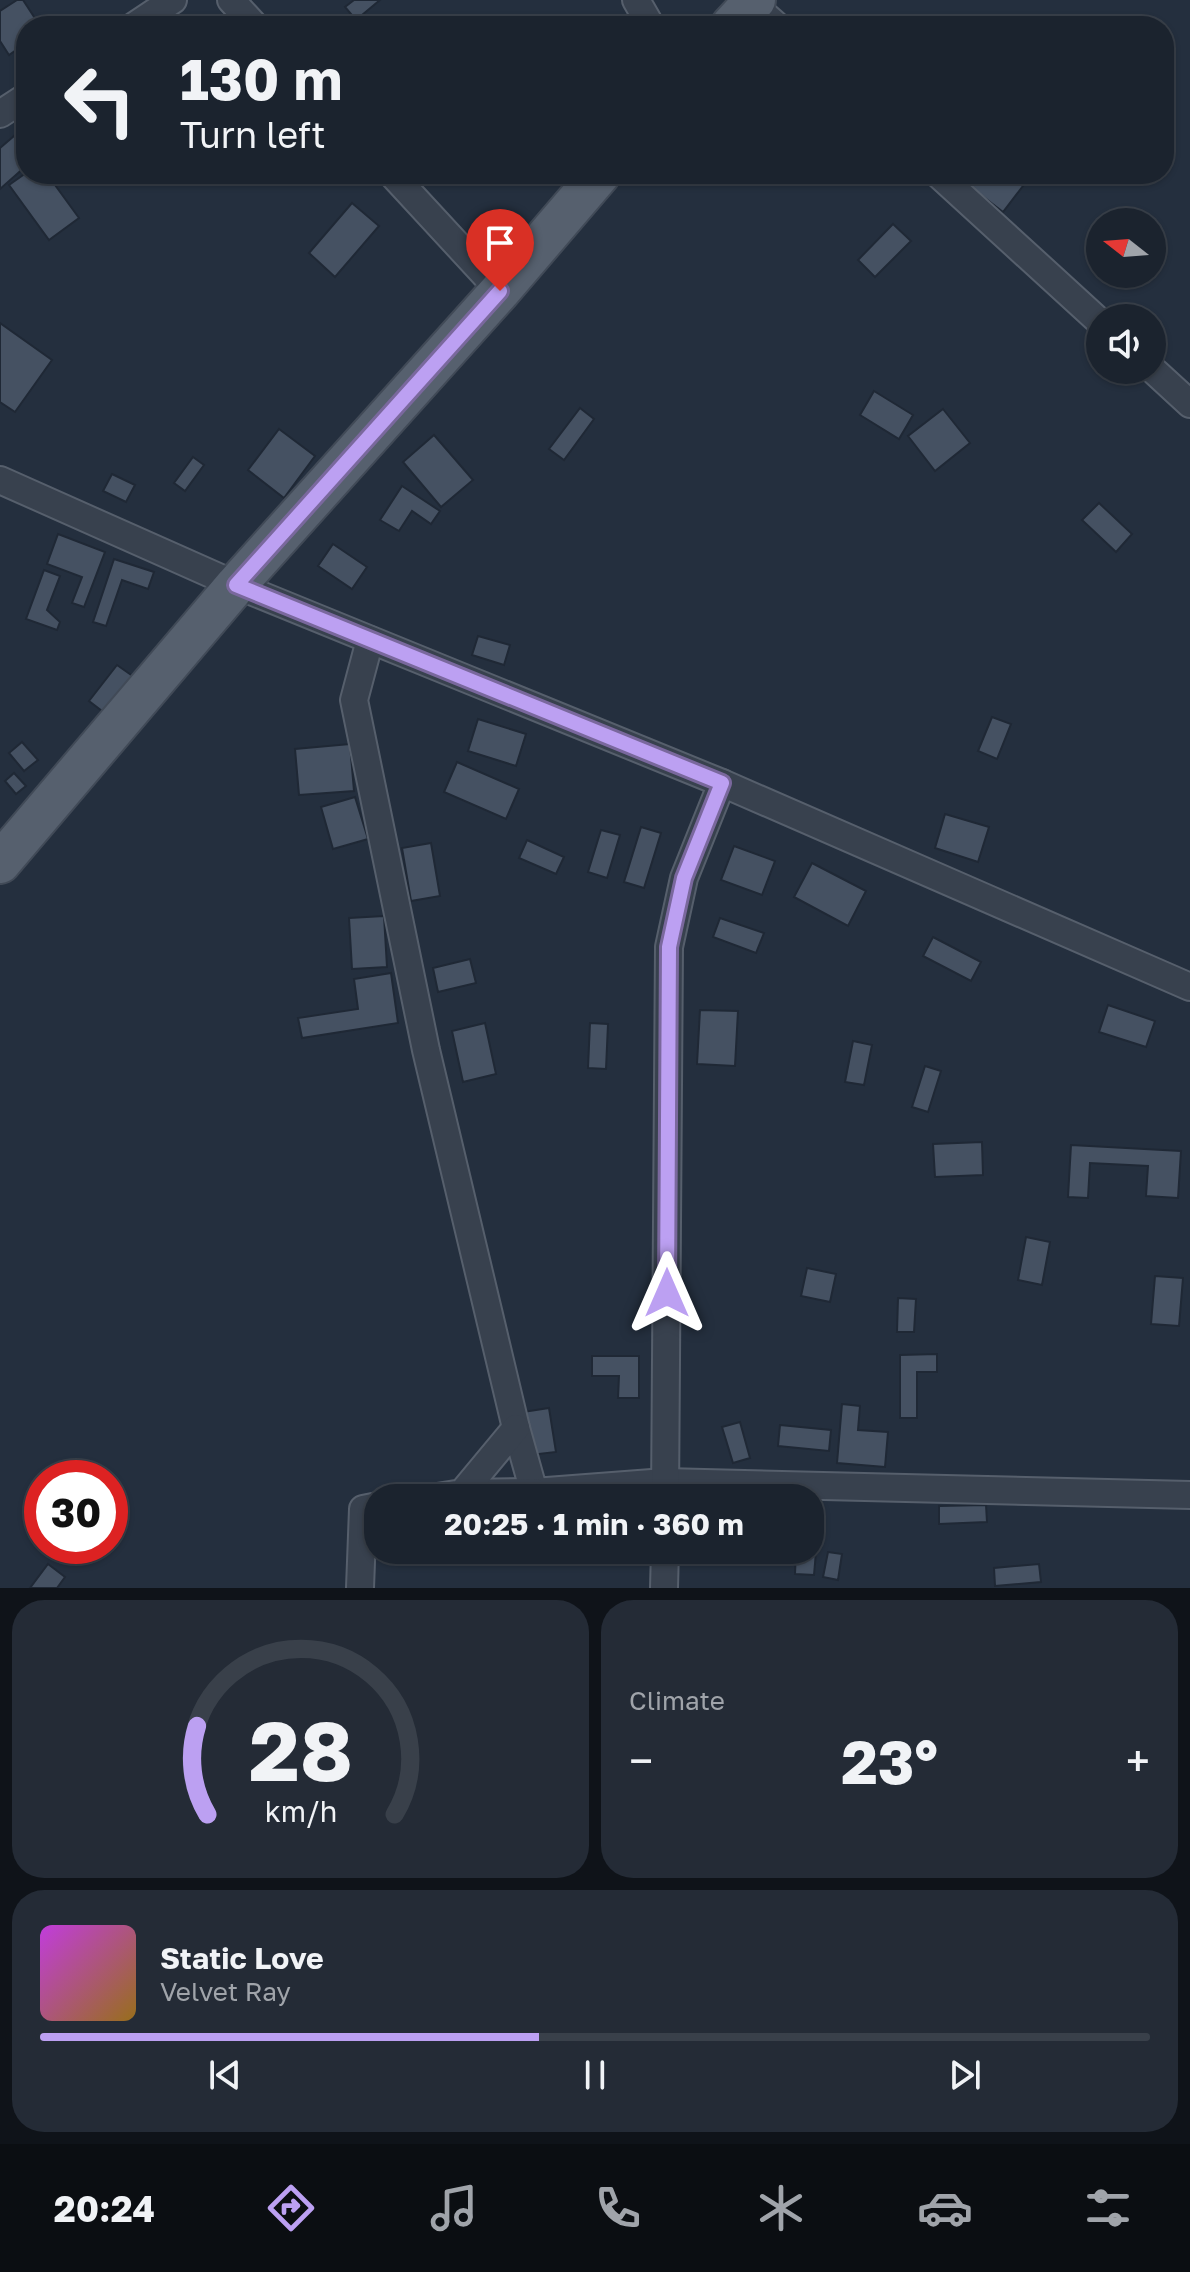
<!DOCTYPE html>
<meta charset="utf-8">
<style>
:root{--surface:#1b232e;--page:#242b36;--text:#f1f3f6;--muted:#a0a4aa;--line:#39404a;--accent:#bca0f2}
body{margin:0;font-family:"Golos Text",sans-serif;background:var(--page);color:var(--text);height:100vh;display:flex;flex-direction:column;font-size:30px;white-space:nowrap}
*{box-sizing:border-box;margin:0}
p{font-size:26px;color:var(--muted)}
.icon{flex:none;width:44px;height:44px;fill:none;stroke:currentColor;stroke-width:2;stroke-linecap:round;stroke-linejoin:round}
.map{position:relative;height:1588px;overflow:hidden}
.sheet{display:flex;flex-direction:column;gap:12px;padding:12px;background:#0f1319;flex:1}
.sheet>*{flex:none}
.banner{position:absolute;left:16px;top:16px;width:1158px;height:168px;border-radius:32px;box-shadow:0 2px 6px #0004,0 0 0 2px var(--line);background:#1b232e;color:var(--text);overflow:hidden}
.needle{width:52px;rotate:287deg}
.fabs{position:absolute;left:1086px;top:208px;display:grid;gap:16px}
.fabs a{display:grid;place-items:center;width:80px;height:80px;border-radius:50%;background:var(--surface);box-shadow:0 2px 6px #0004,0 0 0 2px var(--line);font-size:40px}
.speed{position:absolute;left:24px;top:1460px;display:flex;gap:16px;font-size:40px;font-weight:700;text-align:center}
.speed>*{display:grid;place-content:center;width:104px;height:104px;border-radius:50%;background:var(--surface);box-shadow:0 2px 6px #0004,0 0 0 2px var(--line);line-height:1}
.speed .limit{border:12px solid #d22;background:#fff;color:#111}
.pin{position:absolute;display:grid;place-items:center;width:68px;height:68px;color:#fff;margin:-82px -34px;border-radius:50% 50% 50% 0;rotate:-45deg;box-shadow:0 0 8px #0007}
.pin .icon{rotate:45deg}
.me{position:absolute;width:88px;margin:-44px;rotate:0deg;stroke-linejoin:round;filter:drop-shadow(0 0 6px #0008)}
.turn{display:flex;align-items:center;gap:28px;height:168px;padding:0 32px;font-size:36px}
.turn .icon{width:104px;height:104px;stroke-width:2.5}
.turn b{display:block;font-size:56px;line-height:68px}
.big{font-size:60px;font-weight:700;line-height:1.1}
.sheet .tile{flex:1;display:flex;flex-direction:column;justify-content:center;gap:12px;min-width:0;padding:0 28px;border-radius:32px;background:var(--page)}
.sheet .dial{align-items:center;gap:0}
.dial svg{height:208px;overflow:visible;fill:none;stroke:var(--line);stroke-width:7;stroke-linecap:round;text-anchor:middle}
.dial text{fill:var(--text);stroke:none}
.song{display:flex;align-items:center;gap:24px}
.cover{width:96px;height:96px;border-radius:12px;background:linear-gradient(135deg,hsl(290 70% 55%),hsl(40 70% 35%))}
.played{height:8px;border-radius:4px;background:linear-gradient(90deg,var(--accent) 45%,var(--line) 45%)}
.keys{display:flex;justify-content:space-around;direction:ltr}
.heat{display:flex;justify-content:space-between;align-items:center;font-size:44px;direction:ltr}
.sheet .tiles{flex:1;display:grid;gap:12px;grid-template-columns:1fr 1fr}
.tile:last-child{grid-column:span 2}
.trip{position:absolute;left:364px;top:1484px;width:460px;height:80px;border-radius:32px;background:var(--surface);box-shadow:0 2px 6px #0004,0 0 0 2px var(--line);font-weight:700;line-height:80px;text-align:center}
.dock{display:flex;height:128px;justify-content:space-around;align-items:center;background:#0b0e12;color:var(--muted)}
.dock .icon{width:56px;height:56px}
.dock .active{color:var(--accent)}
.dock b{font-size:36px;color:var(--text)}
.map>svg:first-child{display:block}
.building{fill:#455162;stroke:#1f2835;stroke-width:2}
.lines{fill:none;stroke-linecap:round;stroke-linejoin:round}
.minor-casing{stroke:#565f6c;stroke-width:30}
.primary-casing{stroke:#414a57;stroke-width:44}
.minor{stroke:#38414e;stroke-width:26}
.primary{stroke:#56606e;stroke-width:40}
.route-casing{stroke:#7a689d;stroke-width:20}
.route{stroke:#bca0f2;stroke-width:14}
</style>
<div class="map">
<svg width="1190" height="1588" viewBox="0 0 1190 1588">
<rect width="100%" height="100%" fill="#242f3e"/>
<!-- building -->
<g class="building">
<polygon points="17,0 23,0 40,26 26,26 26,43 9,55 0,41 0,11"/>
<polygon points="354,0 380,0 356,20 345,7"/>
<polygon points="14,136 26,150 26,166 0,189 0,148"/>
<polygon points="26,173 47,174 79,218 49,240 9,185"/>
<polygon points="976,174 1016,174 1026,182 1003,212 968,185"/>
<polygon points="352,203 379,226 335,277 309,253"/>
<polygon points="893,224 911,241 875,277 858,260"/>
<polygon points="0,323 52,360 15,412 0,402"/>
<polygon points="874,391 913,415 899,439 860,415"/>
<polygon points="580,408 594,419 564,460 549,449"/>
<polygon points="943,409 970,443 935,471 908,436"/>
<polygon points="279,429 315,456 284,498 248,470"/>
<polygon points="434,435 473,480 441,507 403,462"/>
<polygon points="193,457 204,465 185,491 174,483"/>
<polygon points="112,474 135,485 126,502 103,491"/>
<polygon points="402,486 440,511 431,524 412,511 399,531 380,520"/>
<polygon points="1099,503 1132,534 1116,552 1082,520"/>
<polygon points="58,534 105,552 84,607 72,603 82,577 47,564"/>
<polygon points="333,544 367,567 352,589 318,566"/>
<polygon points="114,559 154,572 148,589 122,580 106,626 93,622"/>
<polygon points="44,570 60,576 47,610 60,622 57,630 26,619"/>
<polygon points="478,636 510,645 504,665 472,655"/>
<polygon points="117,665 134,677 106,714 89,701"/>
<polygon points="992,717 1011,724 997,759 978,751"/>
<polygon points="478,719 526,734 516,766 468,751"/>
<polygon points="22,742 38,760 24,771 9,753"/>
<polygon points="350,744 354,791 299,795 295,749"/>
<polygon points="457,762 519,789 506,819 444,792"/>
<polygon points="14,773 26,786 16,794 5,781"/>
<polygon points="355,797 368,839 333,849 321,807"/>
<polygon points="945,814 989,827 978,862 935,848"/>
<polygon points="641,827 661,833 644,888 624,882"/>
<polygon points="601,830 620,835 607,878 588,872"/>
<polygon points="527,840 564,857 556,874 519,858"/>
<polygon points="431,843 440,896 411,901 402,848"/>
<polygon points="734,846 775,861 762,895 721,880"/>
<polygon points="812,863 866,891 848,926 794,897"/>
<polygon points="384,916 387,967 352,969 349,918"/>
<polygon points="720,918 764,933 756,953 713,937"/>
<polygon points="933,937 981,962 971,981 923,956"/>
<polygon points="470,959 476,983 438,992 433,968"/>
<polygon points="391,973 398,1023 302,1038 298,1018 358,1009 354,979"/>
<polygon points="1108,1005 1155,1021 1146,1047 1099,1032"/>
<polygon points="700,1010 738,1011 735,1066 697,1064"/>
<polygon points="485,1023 496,1074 463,1082 452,1031"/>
<polygon points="590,1023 608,1024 606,1069 588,1068"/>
<polygon points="853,1041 872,1045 864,1085 845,1082"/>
<polygon points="925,1066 941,1071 928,1112 912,1107"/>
<polygon points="982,1142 983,1175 935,1177 933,1144"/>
<polygon points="1071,1145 1181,1151 1178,1198 1146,1196 1148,1166 1090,1163 1088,1198 1068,1197"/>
<polygon points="1026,1237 1050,1242 1042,1285 1018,1280"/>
<polygon points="807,1268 836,1274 830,1302 801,1296"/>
<polygon points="1155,1276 1183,1278 1179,1326 1151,1324"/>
<polygon points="898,1298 916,1299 914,1332 897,1332"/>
<polygon points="937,1354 937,1372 917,1372 917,1418 900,1418 900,1355"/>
<polygon points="592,1356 639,1356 639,1398 618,1398 619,1376 592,1376"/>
<polygon points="842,1404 860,1406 858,1430 888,1432 885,1467 837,1463"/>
<polygon points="549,1408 556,1452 530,1455 523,1412"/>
<polygon points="740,1422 750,1458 733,1463 722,1427"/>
<polygon points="780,1425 831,1430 829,1451 778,1446"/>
<polygon points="986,1505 987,1522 939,1524 939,1506"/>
<polygon points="810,1539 817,1540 814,1575 795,1574 796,1550 810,1550"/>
<polygon points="828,1552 842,1554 838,1580 823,1577"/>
<polygon points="48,1564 65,1577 57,1588 30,1588"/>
<polygon points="1039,1564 1041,1582 995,1586 994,1568"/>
</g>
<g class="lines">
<!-- minor casing -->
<g class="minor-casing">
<g id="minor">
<polyline points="231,0 255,26"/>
<polyline points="636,0 651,26"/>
<polyline points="752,4 777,26"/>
<polyline points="134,26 173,0"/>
<polyline points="0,114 26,97"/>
<polyline points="392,174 500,291"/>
<polyline points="938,174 1100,322"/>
<polyline points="1152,369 1190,404"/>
<polyline points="0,480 236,585 722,783 1190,987"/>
<polyline points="370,640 354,700 426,1050 516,1428 534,1492 665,1482 1190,1495"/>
<polyline points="462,1493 534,1492"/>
<polyline points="431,1498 462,1493 516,1428"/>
<polyline points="665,1498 669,947 684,878 722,783"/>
<polyline points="360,1588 363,1509 378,1506"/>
<polyline points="664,1588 665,1550"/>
</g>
</g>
<!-- primary casing -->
<g class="primary-casing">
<g id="primary">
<polyline points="731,26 755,0"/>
<polyline points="0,863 236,585 500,291 600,174"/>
</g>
</g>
<!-- minor -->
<use href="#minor" class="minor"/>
<!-- primary -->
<use href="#primary" class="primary"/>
</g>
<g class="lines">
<!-- route casing -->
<g class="route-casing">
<polyline id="route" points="500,291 236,585 722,783 684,878 669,947 667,1293"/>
</g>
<!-- route -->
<use href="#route" class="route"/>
</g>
</svg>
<div class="fabs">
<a><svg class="needle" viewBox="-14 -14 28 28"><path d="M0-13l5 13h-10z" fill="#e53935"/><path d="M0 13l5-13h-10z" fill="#a0a4aa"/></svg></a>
<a><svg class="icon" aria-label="sound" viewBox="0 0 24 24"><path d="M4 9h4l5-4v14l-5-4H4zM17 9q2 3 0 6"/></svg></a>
</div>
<div class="speed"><div class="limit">30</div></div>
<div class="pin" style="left:500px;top:291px;background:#d93025"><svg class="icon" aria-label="arrive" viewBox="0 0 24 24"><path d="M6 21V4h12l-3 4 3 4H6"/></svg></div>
<svg class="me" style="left:667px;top:1293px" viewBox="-20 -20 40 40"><path d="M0-17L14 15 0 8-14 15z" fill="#bca0f2" stroke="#fff" stroke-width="4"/></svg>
<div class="trip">20:25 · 1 min · 360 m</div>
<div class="banner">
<div class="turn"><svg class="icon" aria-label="left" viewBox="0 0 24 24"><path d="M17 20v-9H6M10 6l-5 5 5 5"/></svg><div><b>130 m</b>Turn left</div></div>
</div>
</div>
<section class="sheet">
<div class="tiles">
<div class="tile dial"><svg viewBox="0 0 100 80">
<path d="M14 69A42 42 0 1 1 86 69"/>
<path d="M14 69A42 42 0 0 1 10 35" stroke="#bca0f2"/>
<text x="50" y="56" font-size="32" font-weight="700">28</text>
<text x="50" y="72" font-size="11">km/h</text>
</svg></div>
<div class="tile"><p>Climate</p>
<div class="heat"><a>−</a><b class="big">23°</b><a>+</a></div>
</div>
<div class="tile">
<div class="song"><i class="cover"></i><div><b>Static Love</b><p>Velvet Ray</p></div></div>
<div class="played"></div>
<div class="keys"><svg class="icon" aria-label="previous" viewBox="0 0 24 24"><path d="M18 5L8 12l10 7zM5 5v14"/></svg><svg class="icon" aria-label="pause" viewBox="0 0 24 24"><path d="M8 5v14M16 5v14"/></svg><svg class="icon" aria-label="next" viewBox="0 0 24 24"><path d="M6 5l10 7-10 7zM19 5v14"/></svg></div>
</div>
</div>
</section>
<nav class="dock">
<b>20:24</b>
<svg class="icon active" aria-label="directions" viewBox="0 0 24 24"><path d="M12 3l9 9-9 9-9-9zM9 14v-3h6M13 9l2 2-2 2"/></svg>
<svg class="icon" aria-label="music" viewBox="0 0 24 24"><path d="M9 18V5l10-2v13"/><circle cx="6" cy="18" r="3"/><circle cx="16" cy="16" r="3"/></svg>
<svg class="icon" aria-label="phone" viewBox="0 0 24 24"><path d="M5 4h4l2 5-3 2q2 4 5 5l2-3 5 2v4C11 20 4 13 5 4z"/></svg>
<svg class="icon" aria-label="climate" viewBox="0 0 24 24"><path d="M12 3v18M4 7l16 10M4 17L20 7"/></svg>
<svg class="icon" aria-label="car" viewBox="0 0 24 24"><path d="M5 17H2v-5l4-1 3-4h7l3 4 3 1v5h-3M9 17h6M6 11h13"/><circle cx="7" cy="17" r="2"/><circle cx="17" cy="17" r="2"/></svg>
<svg class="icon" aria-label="filters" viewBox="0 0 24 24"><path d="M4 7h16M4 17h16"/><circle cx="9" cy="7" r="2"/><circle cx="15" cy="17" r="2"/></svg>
</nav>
